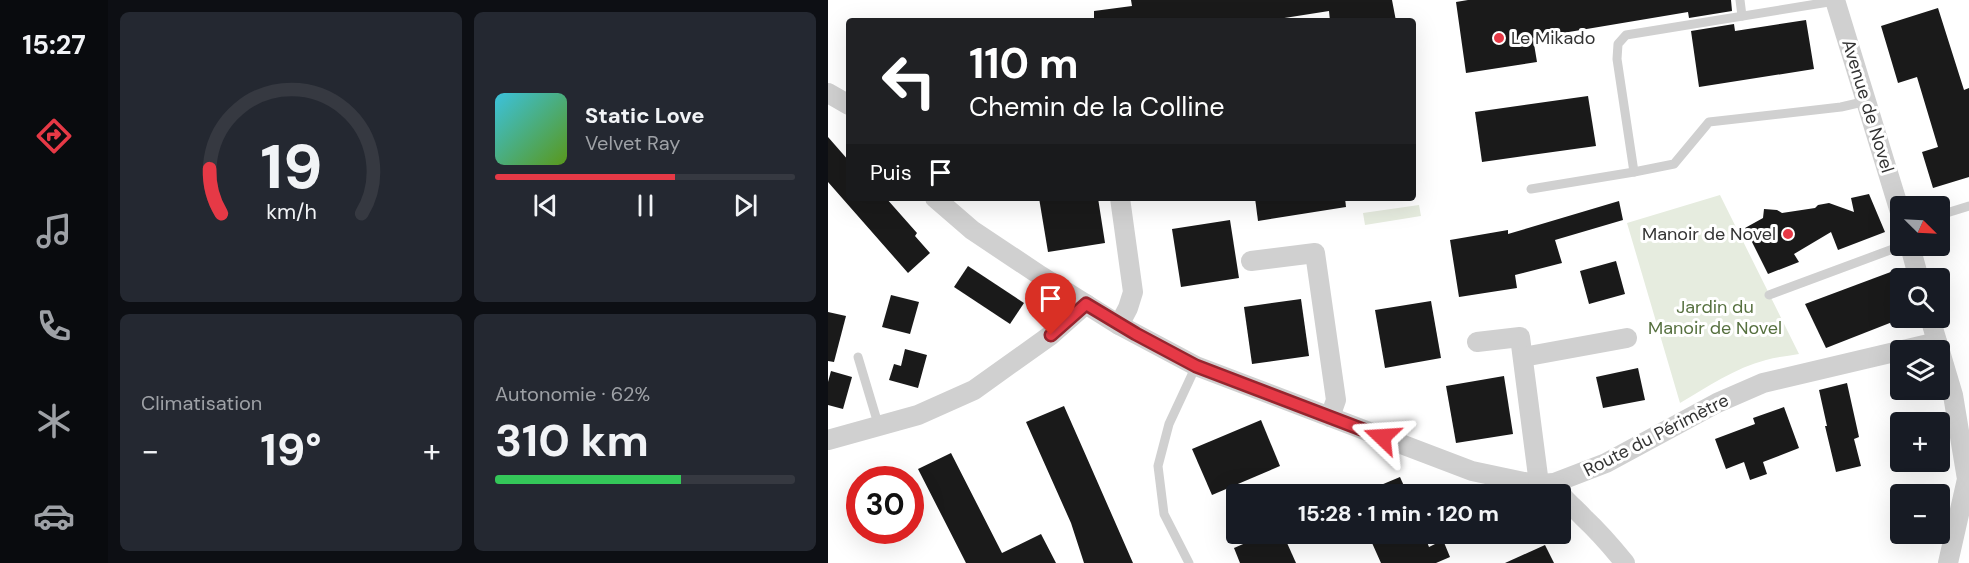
<!DOCTYPE html>
<html lang="fr">
<meta charset="utf-8">
<style>
:root{--surface:#171b24;--page:#242831;--text:#f1f3f6;--muted:#9ea1a6;--line:#363941;--accent:#e63946}
body{margin:0;font-family:"DM Sans",sans-serif;background:var(--page);color:var(--text);height:100vh;display:flex;flex-direction:column;font-size:22px;white-space:nowrap}
*{box-sizing:border-box;margin:0}
p{font-size:20px;color:var(--muted)}
.icon{flex:none;width:33px;height:33px;fill:none;stroke:currentColor;stroke-width:2;stroke-linecap:round;stroke-linejoin:round}
.map{position:relative;flex:1;overflow:hidden}
.side{display:flex;flex-direction:column;gap:12px;padding:12px;background:#0d0f14;width:720px}
.side>*{flex:none}
.banner{position:absolute;left:18px;top:18px;width:570px;height:183px;border-radius:6px;box-shadow:0 6px 24px #0002;background:#202124;color:#fff;overflow:hidden}
.needle{width:39px;rotate:114deg}
.buttons{position:absolute;left:1062px;top:196px;display:grid;gap:12px}
.buttons a{display:grid;place-items:center;width:60px;height:60px;border-radius:6px;background:var(--surface);box-shadow:0 6px 24px #0002;font-size:30px}
.speed{position:absolute;left:18px;top:466px;display:flex;gap:12px;font-size:30px;font-weight:700;text-align:center}
.speed>*{display:grid;place-content:center;width:78px;height:78px;border-radius:50%;background:var(--surface);box-shadow:0 6px 24px #0002;line-height:1}
.speed .limit{border:9px solid #d22;background:#fff;color:#111}
.pin{position:absolute;display:grid;place-items:center;width:51px;height:51px;color:#fff;margin:-62px -26px;border-radius:50% 50% 50% 0;rotate:-45deg;box-shadow:0 0 6px #0007}
.pin .icon{rotate:45deg}
.me{position:absolute;width:66px;margin:-33px;rotate:290deg;stroke-linejoin:round;filter:drop-shadow(0 0 4px #0008)}
.turn{display:flex;align-items:center;gap:21px;height:126px;padding:0 24px;font-size:27px}
.turn .icon{width:78px;height:78px;stroke-width:2.5}
.turn b{display:block;font-size:42px;line-height:51px}
.then{display:flex;align-items:center;height:57px;padding:0 24px;background:#0003;gap:12px;font-size:22px}
.big{font-size:45px;font-weight:700;line-height:1.1}
.side .tile{flex:1;display:flex;flex-direction:column;justify-content:center;gap:9px;min-width:0;padding:0 21px;border-radius:9px;background:var(--page)}
.side .dial{align-items:center;gap:0}
.dial svg{height:156px;overflow:visible;fill:none;stroke:var(--line);stroke-width:7;stroke-linecap:round;text-anchor:middle}
.dial text{fill:var(--text);stroke:none}
.song{display:flex;align-items:center;gap:18px}
.cover{width:72px;height:72px;border-radius:9px;background:linear-gradient(135deg,hsl(190 70% 55%),hsl(90 70% 35%))}
.played{height:6px;border-radius:3px;background:linear-gradient(90deg,var(--accent) 60%,var(--line) 60%)}
.keys{display:flex;justify-content:space-around;direction:ltr}
.heat{display:flex;justify-content:space-between;align-items:center;font-size:33px;direction:ltr}
.charge{height:9px;border-radius:4px;background:linear-gradient(90deg,#34c759 62%,var(--line) 0)}
.side .tiles{flex:1;display:grid;gap:12px;grid-template-columns:repeat(2,1fr)}
.trip{position:absolute;left:398px;top:484px;width:345px;height:60px;border-radius:6px;background:var(--surface);box-shadow:0 6px 24px #0002;font-weight:700;line-height:60px;text-align:center}
main{display:flex;flex:1;min-height:0}
.dock{display:flex;flex-direction:column;width:108px;justify-content:space-around;align-items:center;background:#090b0e;color:var(--muted)}
.dock .icon{width:42px;height:42px}
.dock .current{color:var(--accent)}
.dock b{font-size:27px;color:var(--text)}
.map>svg:first-child{display:block}
.green{fill:#e6ecdf}
.building{fill:#1a1a1a}
.lines{fill:none;stroke-linecap:round;stroke-linejoin:round}
.lane{stroke:#d0d0d0;stroke-width:9}
.street{stroke:#d0d0d0;stroke-width:20}
.route-casing{stroke:#96252e;stroke-width:15}
.route{stroke:#e63946;stroke-width:10}
.poi-dot{fill:#e63946;stroke:#fff;stroke-width:2}
.labels{text-anchor:middle;stroke-width:6;stroke-linejoin:round;paint-order:stroke}
.poi-label{font-size:18px;fill:#333;stroke:#fff;text-anchor:start}
.street-label{font-size:18px;fill:#333;stroke:#fff}
.park-label{font-size:18px;fill:#56703f;stroke:#fff}
</style>
<main>
<nav class="dock">
<b>15:27</b>
<svg class="icon current" aria-label="directions" viewBox="0 0 24 24"><path d="M12 3l9 9-9 9-9-9zM9 14v-3h6M13 9l2 2-2 2"/></svg>
<svg class="icon" aria-label="music" viewBox="0 0 24 24"><path d="M9 18V5l10-2v13"/><circle cx="6" cy="18" r="3"/><circle cx="16" cy="16" r="3"/></svg>
<svg class="icon" aria-label="phone" viewBox="0 0 24 24"><path d="M5 4h4l2 5-3 2q2 4 5 5l2-3 5 2v4C11 20 4 13 5 4z"/></svg>
<svg class="icon" aria-label="climate" viewBox="0 0 24 24"><path d="M12 3v18M4 7l16 10M4 17L20 7"/></svg>
<svg class="icon" aria-label="car" viewBox="0 0 24 24"><path d="M5 17H2v-5l4-1 3-4h7l3 4 3 1v5h-3M9 17h6M6 11h13"/><circle cx="7" cy="17" r="2"/><circle cx="17" cy="17" r="2"/></svg>
</nav>
<section class="side">
<div class="tiles">
<div class="tile dial"><svg viewBox="0 0 100 80">
<path d="M14 69A42 42 0 1 1 86 69"/>
<path d="M14 69A42 42 0 0 1 8 46" stroke="#e63946"/>
<text x="50" y="56" font-size="32" font-weight="700">19</text>
<text x="50" y="72" font-size="11">km/h</text>
</svg></div>
<div class="tile">
<div class="song"><i class="cover"></i><div><b>Static Love</b><p>Velvet Ray</p></div></div>
<div class="played"></div>
<div class="keys"><svg class="icon" aria-label="previous" viewBox="0 0 24 24"><path d="M18 5L8 12l10 7zM5 5v14"/></svg><svg class="icon" aria-label="pause" viewBox="0 0 24 24"><path d="M8 5v14M16 5v14"/></svg><svg class="icon" aria-label="next" viewBox="0 0 24 24"><path d="M6 5l10 7-10 7zM19 5v14"/></svg></div>
</div>
<div class="tile"><p>Climatisation</p>
<div class="heat"><a>−</a><b class="big">19°</b><a>+</a></div>
</div>
<div class="tile"><p>Autonomie · 62%</p><b class="big">310 km</b><div class="charge"></div></div>
</div>
</section>
<div class="map">
<svg width="1141" height="563" viewBox="0 0 1141 563">
<rect width="100%" height="100%" fill="#fff"/>
<!-- green -->
<g class="green">
<path d="M892,195L971,354C960,356 948,357 938,360C907,368 879,387 852,403L799,223Z"/>
<polygon points="591,205 593,216 537,225 535,213"/>
</g>
<!-- building -->
<g class="building">
<polygon points="303,0 564,0 568,21 502,21 501,11 450,19 450,21 266,21 266,11 304,6"/>
<polygon points="640,0 903,0 904,11 861,18 860,12 705,38 709,62 638,73 628,2"/>
<polygon points="1110,8 1136,90 1141,88 1141,177 1105,188 1094,152 1110,147 1089,77 1070,83 1053,26"/>
<polygon points="978,20 986,69 871,87 863,31 906,24 907,31"/>
<polygon points="760,96 768,146 654,162 647,112"/>
<polygon points="0,137 21,161 21,198 58,198 89,233 87,236 102,253 80,273 0,182"/>
<polygon points="1041,194 1057,232 1010,250 1003,232 966,254 971,262 940,274 917,228 935,218 936,209 949,210 954,213 987,208 990,205 1001,203 1026,212 1023,198"/>
<polygon points="211,198 270,198 277,243 220,252"/>
<polygon points="427,198 517,198 518,207 430,221"/>
<polygon points="791,201 795,220 727,240 734,263 687,275 689,288 631,297 622,240 680,230 680,234"/>
<polygon points="402,220 411,278 353,287 344,229"/>
<polygon points="788,261 797,294 761,304 752,271"/>
<polygon points="140,266 196,303 182,324 126,287"/>
<polygon points="1068,270 1072,282 1072,319 998,348 977,304"/>
<polygon points="63,295 91,302 82,334 54,327"/>
<polygon points="473,299 481,356 424,364 416,307"/>
<polygon points="603,301 613,358 557,368 547,310"/>
<polygon points="0,312 18,316 6,362 0,361"/>
<polygon points="77,349 99,355 90,388 61,380 66,364 73,366"/>
<polygon points="810,368 817,400 775,408 768,377"/>
<polygon points="3,371 24,377 15,409 0,405 0,382"/>
<polygon points="676,376 685,434 628,443 618,386"/>
<polygon points="1019,383 1031,437 1026,439 1033,466 1008,472 997,426 999,426 991,390"/>
<polygon points="236,406 255,449 305,563 256,563 243,523 198,422"/>
<polygon points="956,407 971,448 935,462 939,474 922,480 916,462 898,469 887,439 927,424 925,418"/>
<polygon points="433,420 452,466 384,495 364,449"/>
<polygon points="123,453 174,553 213,534 228,563 138,563 90,469"/>
<polygon points="572,477 580,495 529,495"/>
<polygon points="438,534 455,534 468,563 412,563 406,548"/>
<polygon points="540,534 596,534 601,547 615,540 622,557 608,563 553,563"/>
<polygon points="717,545 726,563 677,563"/>
</g>
<g class="lines">
<!-- lane -->
<g class="lane">
<polyline points="912,0 914,16"/>
<polyline points="806,172 846,164 881,122 1013,107 1039,101"/>
<polyline points="703,189 806,172 789,59 790,44 798,35 1007,1"/>
<polyline points="1112,215 1141,206"/>
<polyline points="941,295 1073,246"/>
<polyline points="30,357 51,427"/>
<polyline points="361,563 336,514 330,466 341,424 368,366"/>
</g>
<!-- street -->
<g class="street">
<polyline points="1007,0 1072,212"/>
<polyline points="0,93 21,105"/>
<polyline points="107,198 144,230 213,276 291,325 368,366 644,471 696,482 711,484 726,483 778,463 889,403 935,383 1109,342"/>
<polyline points="1082,246 1091,279"/>
<polyline points="423,261 487,253 508,400 502,417"/>
<polyline points="1102,318 1125,395 1139,479 1120,563"/>
<polyline points="291,325 300,308 305,292 292,198"/>
<polyline points="649,342 692,337 711,484"/>
<polyline points="695,357 799,338"/>
<polyline points="0,440 90,415 146,390 223,335 258,304"/>
<path d="M726,483C734,499 744,505 756,518C771,532 784,547 797,563"/>
</g>
</g>
<g class="lines">
<!-- route casing -->
<g class="route-casing">
<polyline id="route" points="223,335 258,304 308,334 368,366 554,437"/>
</g>
<!-- route -->
<use href="#route" class="route"/>
</g>
<!-- markers -->
<g class="poi-dot">
<circle cx="671" cy="38" r="6"/>
<circle cx="960" cy="234" r="6"/>
</g>
<g class="labels">
<!-- poi labels -->
<g class="poi-label">
<text x="683" y="44">Le Mikado</text>
<text x="948" y="240" text-anchor="end">Manoir de Novel</text>
</g>
<!-- street labels -->
<g class="street-label">
<text transform="translate(1040 106) rotate(73)" y="6">Avenue de Novel</text>
<text transform="translate(828 435) rotate(-27)" y="6">Route du Périmètre</text>
</g>
<!-- park labels -->
<g class="park-label">
<text x="887" y="313">Jardin du<tspan x="887" dy="21">Manoir de Novel</tspan></text>
</g>
</g>
</svg>
<div class="buttons">
<a><svg class="needle" viewBox="-14 -14 28 28"><path d="M0-13l5 13h-10z" fill="#e53935"/><path d="M0 13l5-13h-10z" fill="#9ea1a6"/></svg></a>
<a><svg class="icon" aria-label="search" viewBox="0 0 24 24"><circle cx="10" cy="10" r="6"/><path d="M15 15l6 6"/></svg></a>
<a><svg class="icon" aria-label="layers" viewBox="0 0 24 24"><path d="M12 4l9 5-9 5-9-5zM3 14l9 5 9-5"/></svg></a>
<a>+</a>
<a>−</a>
</div>
<div class="speed"><div class="limit">30</div></div>
<div class="pin" style="left:223px;top:335px;background:#d93025"><svg class="icon" aria-label="arrive" viewBox="0 0 24 24"><path d="M6 21V4h12l-3 4 3 4H6"/></svg></div>
<svg class="me" style="left:554px;top:437px" viewBox="-20 -20 40 40"><path d="M0-17L14 15 0 8-14 15z" fill="#e63946" stroke="#fff" stroke-width="4"/></svg>
<div class="trip">15:28 · 1 min · 120 m</div>
<div class="banner">
<div class="turn"><svg class="icon" aria-label="left" viewBox="0 0 24 24"><path d="M17 20v-9H6M10 6l-5 5 5 5"/></svg><div><b>110 m</b>Chemin de la Colline</div></div>
<div class="then">Puis<svg class="icon" aria-label="arrive" viewBox="0 0 24 24"><path d="M6 21V4h12l-3 4 3 4H6"/></svg></div>
</div>
</div>
</main>
